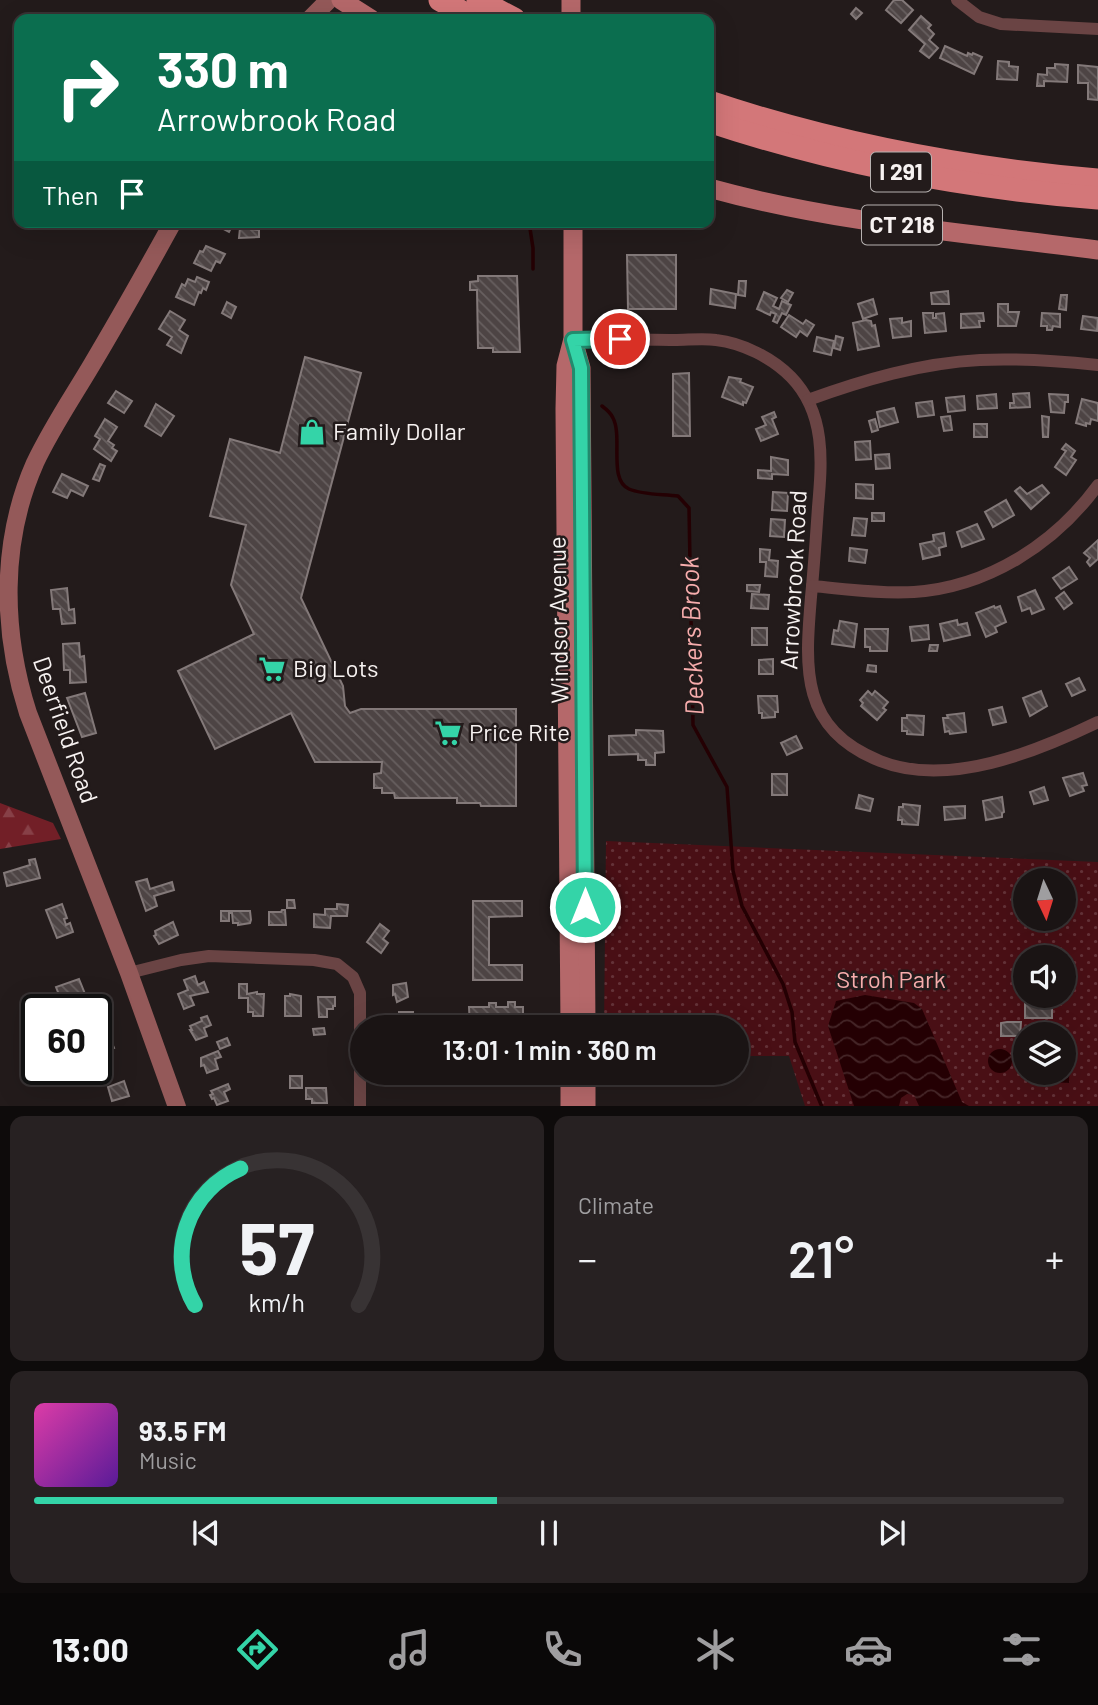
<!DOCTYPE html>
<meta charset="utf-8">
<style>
:root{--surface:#1a1414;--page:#272122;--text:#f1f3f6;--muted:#9f9ea0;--line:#383334;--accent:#34d4a8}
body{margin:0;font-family:Barlow,sans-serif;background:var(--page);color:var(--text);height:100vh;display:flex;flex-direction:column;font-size:26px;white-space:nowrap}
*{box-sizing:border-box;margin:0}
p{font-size:23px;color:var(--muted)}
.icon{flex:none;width:38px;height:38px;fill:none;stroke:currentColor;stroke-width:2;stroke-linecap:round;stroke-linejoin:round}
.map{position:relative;height:1106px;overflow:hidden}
.side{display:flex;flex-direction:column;gap:10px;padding:10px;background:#0e0b0b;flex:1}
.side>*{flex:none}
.banner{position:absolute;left:14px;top:14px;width:700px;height:214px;border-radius:14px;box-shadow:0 7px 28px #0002,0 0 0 2px var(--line);background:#0b6e4f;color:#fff;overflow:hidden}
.needle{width:46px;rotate:176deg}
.fabs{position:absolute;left:1013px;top:868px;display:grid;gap:14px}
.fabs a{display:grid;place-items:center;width:63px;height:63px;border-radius:50%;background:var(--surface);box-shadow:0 7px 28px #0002,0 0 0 2px var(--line);font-size:35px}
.speed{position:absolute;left:21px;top:994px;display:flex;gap:14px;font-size:35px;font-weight:700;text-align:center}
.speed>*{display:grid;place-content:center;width:91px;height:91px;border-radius:50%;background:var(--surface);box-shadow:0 7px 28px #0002,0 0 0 2px var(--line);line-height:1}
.speed .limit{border:4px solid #111;border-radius:10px;background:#fff;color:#111}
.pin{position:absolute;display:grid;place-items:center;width:60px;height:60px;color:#fff;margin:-30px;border:4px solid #fff;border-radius:50%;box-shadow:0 2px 7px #0007}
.me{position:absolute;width:77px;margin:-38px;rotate:0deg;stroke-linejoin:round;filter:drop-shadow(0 0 5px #0008)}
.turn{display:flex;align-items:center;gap:24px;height:147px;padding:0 28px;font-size:32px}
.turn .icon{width:91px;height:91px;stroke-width:2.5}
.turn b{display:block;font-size:49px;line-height:60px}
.then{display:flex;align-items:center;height:66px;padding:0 28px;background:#0003;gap:14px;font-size:26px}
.big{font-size:52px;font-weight:600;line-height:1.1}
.side .tile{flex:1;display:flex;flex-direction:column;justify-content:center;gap:10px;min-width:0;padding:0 24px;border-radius:14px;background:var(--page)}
.side .dial{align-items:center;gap:0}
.dial svg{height:182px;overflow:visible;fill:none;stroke:var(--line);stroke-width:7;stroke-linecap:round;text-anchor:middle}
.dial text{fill:var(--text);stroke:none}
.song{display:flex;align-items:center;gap:21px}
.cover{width:84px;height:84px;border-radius:10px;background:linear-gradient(135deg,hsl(320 70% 55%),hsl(270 70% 35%))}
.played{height:7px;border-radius:4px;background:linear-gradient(90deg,var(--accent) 45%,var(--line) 45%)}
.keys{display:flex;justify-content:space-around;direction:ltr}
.heat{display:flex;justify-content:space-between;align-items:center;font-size:38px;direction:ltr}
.side .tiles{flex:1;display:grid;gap:10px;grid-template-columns:1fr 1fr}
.tile:last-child{grid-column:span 2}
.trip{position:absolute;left:350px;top:1015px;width:399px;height:70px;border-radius:35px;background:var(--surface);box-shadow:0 7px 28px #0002,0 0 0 2px var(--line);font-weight:600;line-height:70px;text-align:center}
.tabs{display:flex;height:112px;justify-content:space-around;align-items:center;background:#0a0808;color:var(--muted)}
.tabs .icon{width:49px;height:49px}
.tabs .current{color:var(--accent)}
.tabs b{font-size:32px;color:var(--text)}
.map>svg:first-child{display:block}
.forest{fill:url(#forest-firs)}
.park{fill:url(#park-dots);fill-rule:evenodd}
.water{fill:url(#water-waves)}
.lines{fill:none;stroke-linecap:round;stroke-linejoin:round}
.stream{stroke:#240003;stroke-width:3.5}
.building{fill:url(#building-back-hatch);stroke:#837979;stroke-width:2}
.street{stroke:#6a4444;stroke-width:12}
.secondary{stroke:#945959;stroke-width:18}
.primary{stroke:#b5686a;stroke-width:19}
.highway{stroke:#d37779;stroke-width:23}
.route-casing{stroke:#228a6d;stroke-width:18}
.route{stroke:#34d4a8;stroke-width:12}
.labels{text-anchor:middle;stroke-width:5;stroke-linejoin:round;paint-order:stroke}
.shield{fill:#231b1b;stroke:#b7b2b1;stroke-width:2}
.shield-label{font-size:23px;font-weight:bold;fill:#f7f2f1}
.poi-label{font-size:24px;fill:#f7f2f1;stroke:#231b1b;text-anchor:start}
.street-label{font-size:24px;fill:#f7f2f1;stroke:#231b1b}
.park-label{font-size:24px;fill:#f7acac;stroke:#231b1b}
.water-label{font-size:26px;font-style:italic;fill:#f8adad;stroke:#231b1b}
</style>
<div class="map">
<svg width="1098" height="1107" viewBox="0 0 1098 1107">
<defs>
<pattern id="forest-firs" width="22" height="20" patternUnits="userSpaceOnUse" patternTransform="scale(1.75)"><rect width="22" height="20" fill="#721f27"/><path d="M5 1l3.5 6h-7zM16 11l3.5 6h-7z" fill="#874047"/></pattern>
<pattern id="park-dots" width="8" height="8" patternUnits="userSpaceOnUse" patternTransform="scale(1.75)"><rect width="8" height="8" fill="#490f15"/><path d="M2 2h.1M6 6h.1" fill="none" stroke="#643238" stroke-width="1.8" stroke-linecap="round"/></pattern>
<pattern id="water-waves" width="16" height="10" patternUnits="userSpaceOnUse" patternTransform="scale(1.75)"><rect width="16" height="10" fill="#240003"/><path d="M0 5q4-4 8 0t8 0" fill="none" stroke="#452628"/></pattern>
<pattern id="building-back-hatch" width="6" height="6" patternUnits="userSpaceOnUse" patternTransform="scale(1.75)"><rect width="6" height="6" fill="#4d4444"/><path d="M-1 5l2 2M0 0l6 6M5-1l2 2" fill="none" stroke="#675f5f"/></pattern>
</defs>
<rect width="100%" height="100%" fill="#231b1b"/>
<!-- forest -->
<polygon class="forest" points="0,803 53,823 61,839 0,849"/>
<!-- park -->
<path class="park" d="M606,841L1098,862V1106H805L789,1056H737V1027H604ZM1026,880H1064V919H1026ZM1026,957H1064V996H1026ZM1026,1034H1064V1073H1026Z"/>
<!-- water -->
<g class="water">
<polygon points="865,995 914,1003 922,1009 962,1102 969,1106 919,1106 914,1095 907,1094 901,1098 899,1106 854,1106 828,1026 836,1001"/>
<polygon points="1064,1044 1070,1044 1069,1083 1050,1082 1051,1073 1064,1073"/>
<circle cx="1000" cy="1061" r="12"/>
</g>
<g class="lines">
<!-- stream -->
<g class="stream">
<polyline points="529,222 533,248 533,269"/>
<path d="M602,406C606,409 611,413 613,418C623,437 608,480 629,489C643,495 663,494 678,496L689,508L693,725L727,787L733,871L742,906L783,984L792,1012L795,1042L822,1107"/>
</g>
</g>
<!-- building -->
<g class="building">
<polygon points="894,0 902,0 913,10 901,23 886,10"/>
<polygon points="856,8 862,13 856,19 851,14"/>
<polygon points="921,16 931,25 928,28 934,34 929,40 938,48 929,58 920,51 925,44 909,30"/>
<polygon points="945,46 967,56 968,53 972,55 973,53 982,57 974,74 940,58"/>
<polygon points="998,61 1009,62 1009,66 1018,67 1017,80 997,79"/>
<polygon points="1055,64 1068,65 1067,82 1044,81 1044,86 1037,86 1038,74 1047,75 1047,68 1055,68"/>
<polygon points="1078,65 1098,67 1098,100 1088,99 1088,83 1078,83"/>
<polygon points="215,222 234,222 229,232 214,224"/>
<polygon points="240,228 259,230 259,237 239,238"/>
<polygon points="206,246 225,254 220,263 216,261 211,271 194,263 200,251 203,252"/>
<polygon points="627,255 676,255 676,309 628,309"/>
<polygon points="478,276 517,276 520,352 493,352 493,348 478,348 477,290 470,290 470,282 478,281"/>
<polygon points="197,277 209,282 206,290 203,288 201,293 199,292 194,305 176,297 182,284 185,286 188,279 195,282"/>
<polygon points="739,281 746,281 745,296 738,295"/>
<polygon points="711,289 736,294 735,308 710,304"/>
<polygon points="787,290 793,293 788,302 781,298"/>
<polygon points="948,291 949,304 932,304 931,293"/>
<polygon points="764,292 777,298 773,306 779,309 782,301 791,305 786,315 782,313 777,323 773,321 776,314 771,312 770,315 757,309"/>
<polygon points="1061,295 1067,295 1066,310 1059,309"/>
<polygon points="873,299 877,314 863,319 858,304"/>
<polygon points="227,302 236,307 231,318 222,313"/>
<polygon points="998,304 1008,304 1008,312 1019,312 1016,326 998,326"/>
<polygon points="170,311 185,320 179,330 188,336 181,353 167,345 172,337 159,329"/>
<polygon points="923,313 933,313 933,318 936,318 936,314 944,313 946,331 925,333"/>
<polygon points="983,313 984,321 979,321 980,327 961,328 961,314"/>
<polygon points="1042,313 1060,314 1060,327 1053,326 1052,330 1047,330 1047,326 1041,326"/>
<polygon points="789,315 803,324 806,320 814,325 807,336 800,331 796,337 781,327"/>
<polygon points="1083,316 1098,318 1097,331 1081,329"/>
<polygon points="902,318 902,323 911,321 911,336 893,338 890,319"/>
<polygon points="866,320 871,321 872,326 875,325 879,346 858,350 853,323"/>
<polygon points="836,336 843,338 840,350 834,348"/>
<polygon points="817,337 834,341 831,355 814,351"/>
<polygon points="305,357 361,373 301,598 343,686 345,706 350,713 361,709 516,709 516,806 481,806 480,803 457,803 457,798 395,798 394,793 382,793 382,788 374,788 374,774 381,773 382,762 315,762 291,713 215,749 178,671 254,634 231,585 246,525 210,516 230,439 280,453"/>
<polygon points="689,373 690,436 673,436 673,374"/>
<polygon points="729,377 741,379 740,382 753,387 746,403 743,402 743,405 722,397"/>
<polygon points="116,391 132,401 124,413 108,403"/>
<polygon points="1029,393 1030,407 1010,408 1010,403 1014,403 1013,394"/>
<polygon points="996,394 997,408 978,409 977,396"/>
<polygon points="1049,394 1068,395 1068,402 1065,402 1064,413 1051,412"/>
<polygon points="964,396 965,410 948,412 946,398"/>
<polygon points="1082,399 1098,403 1098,421 1091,419 1090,424 1086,423 1086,426 1076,423"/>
<polygon points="932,401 934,415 918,417 916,403"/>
<polygon points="156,404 174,416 161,436 145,426"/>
<polygon points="894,408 898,422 880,427 877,412"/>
<polygon points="774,412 776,417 772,419 778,434 761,441 756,429 766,425 762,417"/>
<polygon points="950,416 952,430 944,431 941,417"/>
<polygon points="1042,416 1049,417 1048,437 1043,437"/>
<polygon points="105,419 117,427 108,441 114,445 112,448 117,451 111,461 94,449 100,439 95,436"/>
<polygon points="875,419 878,430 872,432 869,421"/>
<rect x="974" y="424" width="13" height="13"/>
<polygon points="870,441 871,459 856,460 855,442"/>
<polygon points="1066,444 1075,451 1071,457 1076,460 1066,475 1055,467 1066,451 1062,449"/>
<polygon points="889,454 890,468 876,469 875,455"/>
<polygon points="771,457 788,460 788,475 772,474 772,479 758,478 758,470 771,471"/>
<polygon points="100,464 105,466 99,481 93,479"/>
<polygon points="62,474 88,486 83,496 71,490 67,498 53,492"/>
<polygon points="856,484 873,485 873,499 856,498"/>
<polygon points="1042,485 1049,493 1031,509 1015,491 1020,487 1027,494"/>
<polygon points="773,492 788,493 787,511 772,510"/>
<polygon points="1006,500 1014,515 993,527 985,512"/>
<rect x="872" y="513" width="12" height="8"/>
<polygon points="854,518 867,519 865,536 852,535"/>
<polygon points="771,519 785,520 784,537 770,536"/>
<polygon points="977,524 984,539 962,547 957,532"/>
<polygon points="944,533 946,546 939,548 940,555 923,559 920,544 934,541 933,535"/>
<polygon points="1098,540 1098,559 1090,566 1087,562 1090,558 1084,553"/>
<polygon points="850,548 867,550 865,563 849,561"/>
<polygon points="760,549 770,550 769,560 778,561 777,577 765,576 766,562 760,562"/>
<polygon points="1069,567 1077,579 1061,589 1053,578"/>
<polygon points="747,585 760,585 759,592 747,591"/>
<polygon points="67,588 69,610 74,609 75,623 62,624 60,609 53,609 51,590"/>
<polygon points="1035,590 1044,609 1032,614 1030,608 1022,611 1018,597"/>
<polygon points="1064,592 1072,603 1064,609 1056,598"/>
<polygon points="752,594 769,595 768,609 751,608"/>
<polygon points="994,606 995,608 1000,606 1006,622 995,627 997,632 986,637 976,613"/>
<polygon points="957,620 958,625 967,623 970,635 944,641 940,624"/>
<polygon points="840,621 857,624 854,647 832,644 834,630 838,631"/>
<polygon points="928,625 929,639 912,641 910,627"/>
<rect x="752" y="628" width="15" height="17"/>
<polygon points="865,629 888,629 887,651 870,651 870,647 865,647"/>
<polygon points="79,643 80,657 84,656 86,682 70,683 70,670 64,670 63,644"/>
<polygon points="930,645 938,645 937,651 929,651"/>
<polygon points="773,659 773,674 759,674 759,660"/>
<polygon points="868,665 876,666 876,672 867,671"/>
<polygon points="1079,678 1085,690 1072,696 1066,684"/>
<polygon points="868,691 872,695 875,691 888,702 883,708 886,710 877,720 861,706 863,703 860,700"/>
<polygon points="1041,691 1047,706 1030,716 1023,698"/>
<polygon points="85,693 96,733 82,737 67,698"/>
<polygon points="758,696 777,696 778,712 775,712 775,717 762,718 762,713 759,713"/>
<polygon points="1002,707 1006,722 993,725 989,710"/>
<polygon points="964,713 966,732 950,734 949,731 945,732 943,718 948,718 947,715"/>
<polygon points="907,715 924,716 923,735 907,734 907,731 902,731 902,718 907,718"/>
<polygon points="636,730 663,731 664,752 655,753 655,765 646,765 646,760 638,760 638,754 609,755 609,736 636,735"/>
<polygon points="796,736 802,748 787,755 781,743"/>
<polygon points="1083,773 1087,785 1082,786 1084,791 1070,796 1063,778"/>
<rect x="772" y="774" width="15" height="21"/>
<polygon points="1044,787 1048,800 1034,804 1030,792"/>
<polygon points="859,795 873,799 870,811 856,808"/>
<polygon points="1002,797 1004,812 1002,813 1002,817 986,820 983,801"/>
<polygon points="903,804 920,806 918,825 902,824 902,820 898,820 899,807 903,807"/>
<polygon points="965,806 965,818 945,820 944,807"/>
<polygon points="35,859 40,878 7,886 4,873 30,865 29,860"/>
<polygon points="147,879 150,889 172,882 174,890 154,896 157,906 146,911 136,882"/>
<polygon points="287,900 294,900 295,908 287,908"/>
<polygon points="473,901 522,901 522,916 489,917 489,965 522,965 522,980 473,980"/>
<polygon points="62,904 67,918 64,919 66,925 70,923 73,932 57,938 46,910"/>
<polygon points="337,904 348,905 347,916 331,916 330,928 314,927 314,914 325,915 325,909 337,909"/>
<polygon points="282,910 285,910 286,925 269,925 269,912 281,912"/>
<polygon points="221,911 250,911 251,920 250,923 238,925 238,923 233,923 232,913 229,913 229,921 221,921"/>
<polygon points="173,922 178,935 159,944 154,936 156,935 155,931"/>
<polygon points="380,924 389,931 383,939 388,943 381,953 367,942"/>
<polygon points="195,976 198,985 204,982 208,992 190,996 194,1005 184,1009 178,994 188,990 184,980"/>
<polygon points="79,979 85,994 71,999 75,1009 65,1010 56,987"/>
<polygon points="406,983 408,997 397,1002 395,994 393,995 393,985"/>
<polygon points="239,984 247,984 247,994 257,992 257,994 264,994 263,1016 253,1016 253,1012 248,1012 248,998 239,998"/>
<polygon points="290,994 301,996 301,1016 285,1016 285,996 290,996"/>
<polygon points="318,997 335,997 335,1006 333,1006 333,1009 327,1009 327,1017 319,1017"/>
<rect x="1025" y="1001" width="27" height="17"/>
<polygon points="508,1002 515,1002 515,1007 523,1007 523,1023 485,1023 485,1027 470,1027 469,1007 489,1007 489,1003 496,1003 496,1007 508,1007"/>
<polygon points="399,1012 413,1012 412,1027 395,1027 399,1026"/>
<polygon points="207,1016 211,1025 204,1028 207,1036 196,1040 190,1030 192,1030 190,1026 202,1021 201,1018"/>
<polygon points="1007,1022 1021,1022 1020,1036 1001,1036 1001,1023"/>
<polygon points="324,1028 325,1034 314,1035 313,1029"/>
<polygon points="106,1029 114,1048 98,1054 96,1033"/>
<polygon points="227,1038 230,1045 220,1049 217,1042"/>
<polygon points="218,1051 221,1057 215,1059 218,1069 207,1073 204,1065 201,1066 201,1058"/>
<polygon points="395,1073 414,1073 415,1075 407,1075 407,1086 396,1086"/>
<rect x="470" y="1073" width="52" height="6"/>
<rect x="290" y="1076" width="12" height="12"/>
<polygon points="124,1081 129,1096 112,1101 108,1087"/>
<polygon points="228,1084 230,1089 224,1092 228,1101 217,1105 214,1098 212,1099 210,1095 213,1094 211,1091"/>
<polygon points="306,1088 326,1088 327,1103 312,1103 312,1099 306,1099"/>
</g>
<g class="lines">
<!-- street -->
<g class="street">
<polyline points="957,0 979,17 1001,24 1098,29"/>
<path d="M573,339C607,340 640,339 674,340C688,340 703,338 716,340C743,343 772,358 791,377C826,413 822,461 818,507C816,537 814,567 811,597C805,669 800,729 880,761C948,788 1036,752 1098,722"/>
<path d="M808,400C863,380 921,363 980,360C1019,358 1059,361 1098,365"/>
<path d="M812,586C846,589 881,594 914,592C988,587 1055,544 1098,485"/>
<polyline points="129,973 181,960 209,956 314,960 337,964 353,977 360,993 360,1107"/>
</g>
<!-- secondary -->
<g class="secondary">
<polyline points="310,19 329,0"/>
<path d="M173,222C146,271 119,319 91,366C72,398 51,429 35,463C0,542 2,632 28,713L129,973L177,1107"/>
</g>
<!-- primary -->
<g class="primary">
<polyline points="341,0 371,19"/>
<polyline points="571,0 571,19"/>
<path d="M709,188C835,223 968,233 1098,250"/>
<polyline points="573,340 581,368 586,1027"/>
<polyline points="570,1027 565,409 566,366 573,339 573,222"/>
<polyline points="570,1073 570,1107"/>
<polyline points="586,1073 586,1107"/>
</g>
<!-- highway -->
<g class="highway">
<polyline points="440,0 475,19"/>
<polyline points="478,0 514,19"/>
<path d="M709,102C835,144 965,169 1098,180"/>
<path d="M709,121C835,163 965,188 1098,198"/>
</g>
</g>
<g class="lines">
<!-- route casing -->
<g class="route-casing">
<polyline id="route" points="585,907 581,368 573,340 620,339"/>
</g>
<!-- route -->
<use href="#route" class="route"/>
</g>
<!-- icons -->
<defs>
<g id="shop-bare" transform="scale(2.1)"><path d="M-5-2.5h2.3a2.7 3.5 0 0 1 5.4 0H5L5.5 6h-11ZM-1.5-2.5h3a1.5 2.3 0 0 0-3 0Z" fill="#34d4a8" stroke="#231b1b" stroke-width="2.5" paint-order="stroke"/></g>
<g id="supermarket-bare" transform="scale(2.1)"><path d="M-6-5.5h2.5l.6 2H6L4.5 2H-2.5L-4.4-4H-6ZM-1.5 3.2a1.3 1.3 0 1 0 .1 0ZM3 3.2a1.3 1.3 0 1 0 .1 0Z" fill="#34d4a8" stroke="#231b1b" stroke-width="2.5" paint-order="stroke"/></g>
</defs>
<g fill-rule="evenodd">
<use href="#shop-bare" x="312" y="432"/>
<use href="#supermarket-bare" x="272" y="669"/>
<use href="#supermarket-bare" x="448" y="733"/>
</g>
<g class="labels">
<!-- shield labels -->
<g class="shield">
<rect x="871" y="152.5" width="60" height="39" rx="5"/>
<rect x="862" y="205.5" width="80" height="39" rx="5"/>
</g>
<g class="shield-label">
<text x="901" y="180">I 291</text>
<text x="902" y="233">CT 218</text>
</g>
<!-- poi labels -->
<g class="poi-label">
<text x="333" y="440">Family Dollar</text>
<text x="293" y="677">Big Lots</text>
<text x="469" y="741">Price Rite</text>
</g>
<!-- street labels -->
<g class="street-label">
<text transform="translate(794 580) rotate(-87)" y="8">Arrowbrook Road</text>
<text transform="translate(559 620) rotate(-91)" y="8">Windsor Avenue</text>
<text transform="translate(65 730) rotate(71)" y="8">Deerfield Road</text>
</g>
<!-- park labels -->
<g class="park-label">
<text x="891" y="988">Stroh Park</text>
</g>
<!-- water labels -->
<g class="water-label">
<text transform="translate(692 636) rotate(-92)" y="9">Deckers Brook</text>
</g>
</g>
</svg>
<div class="fabs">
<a><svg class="needle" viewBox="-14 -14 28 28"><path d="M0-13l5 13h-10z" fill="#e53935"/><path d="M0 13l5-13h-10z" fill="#9f9ea0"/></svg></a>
<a><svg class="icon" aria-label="sound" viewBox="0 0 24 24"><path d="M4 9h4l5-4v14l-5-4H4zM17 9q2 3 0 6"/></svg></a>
<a><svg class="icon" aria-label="layers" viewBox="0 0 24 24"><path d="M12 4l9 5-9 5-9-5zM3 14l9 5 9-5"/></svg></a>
</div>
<div class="speed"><div class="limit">60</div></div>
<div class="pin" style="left:620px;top:339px;background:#d93025"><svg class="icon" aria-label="arrive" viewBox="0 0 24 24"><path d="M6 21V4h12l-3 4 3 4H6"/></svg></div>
<svg class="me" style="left:585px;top:907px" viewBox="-20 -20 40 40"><circle r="17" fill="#34d4a8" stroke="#fff" stroke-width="3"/><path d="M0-11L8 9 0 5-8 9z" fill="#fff"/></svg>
<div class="trip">13:01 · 1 min · 360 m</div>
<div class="banner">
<div class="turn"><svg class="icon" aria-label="right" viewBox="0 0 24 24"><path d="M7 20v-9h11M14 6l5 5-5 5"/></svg><div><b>330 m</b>Arrowbrook Road</div></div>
<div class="then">Then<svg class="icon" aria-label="arrive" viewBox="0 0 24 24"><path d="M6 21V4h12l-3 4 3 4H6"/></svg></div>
</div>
</div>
<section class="side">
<div class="tiles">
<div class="tile dial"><svg viewBox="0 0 100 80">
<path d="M14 69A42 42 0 1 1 86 69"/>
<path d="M14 69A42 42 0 0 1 34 9" stroke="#34d4a8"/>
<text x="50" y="56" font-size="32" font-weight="700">57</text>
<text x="50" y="72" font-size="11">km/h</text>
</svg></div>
<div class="tile"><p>Climate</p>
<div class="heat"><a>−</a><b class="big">21°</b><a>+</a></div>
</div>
<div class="tile">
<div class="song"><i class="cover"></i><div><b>93.5 FM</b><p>Music</p></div></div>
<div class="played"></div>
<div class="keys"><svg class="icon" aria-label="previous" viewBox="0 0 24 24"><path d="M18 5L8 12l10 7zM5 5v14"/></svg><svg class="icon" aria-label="pause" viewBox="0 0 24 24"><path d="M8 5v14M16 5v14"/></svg><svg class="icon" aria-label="next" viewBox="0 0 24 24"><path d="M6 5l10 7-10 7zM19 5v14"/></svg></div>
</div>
</div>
</section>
<nav class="tabs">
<b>13:00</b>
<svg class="icon current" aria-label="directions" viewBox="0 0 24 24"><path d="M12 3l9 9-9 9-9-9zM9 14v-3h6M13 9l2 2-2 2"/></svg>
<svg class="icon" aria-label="music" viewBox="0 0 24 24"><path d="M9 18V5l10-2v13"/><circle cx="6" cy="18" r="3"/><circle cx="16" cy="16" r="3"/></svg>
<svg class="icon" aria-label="phone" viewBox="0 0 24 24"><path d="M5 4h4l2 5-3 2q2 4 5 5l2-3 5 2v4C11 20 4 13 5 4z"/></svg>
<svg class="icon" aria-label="climate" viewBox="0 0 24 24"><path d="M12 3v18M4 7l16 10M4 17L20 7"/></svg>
<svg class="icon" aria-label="car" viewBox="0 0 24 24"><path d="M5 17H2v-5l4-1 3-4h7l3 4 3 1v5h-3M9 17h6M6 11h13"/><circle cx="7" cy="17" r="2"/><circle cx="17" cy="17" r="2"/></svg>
<svg class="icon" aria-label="filters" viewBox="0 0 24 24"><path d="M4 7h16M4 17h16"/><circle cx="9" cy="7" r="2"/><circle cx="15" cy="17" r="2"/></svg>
</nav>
